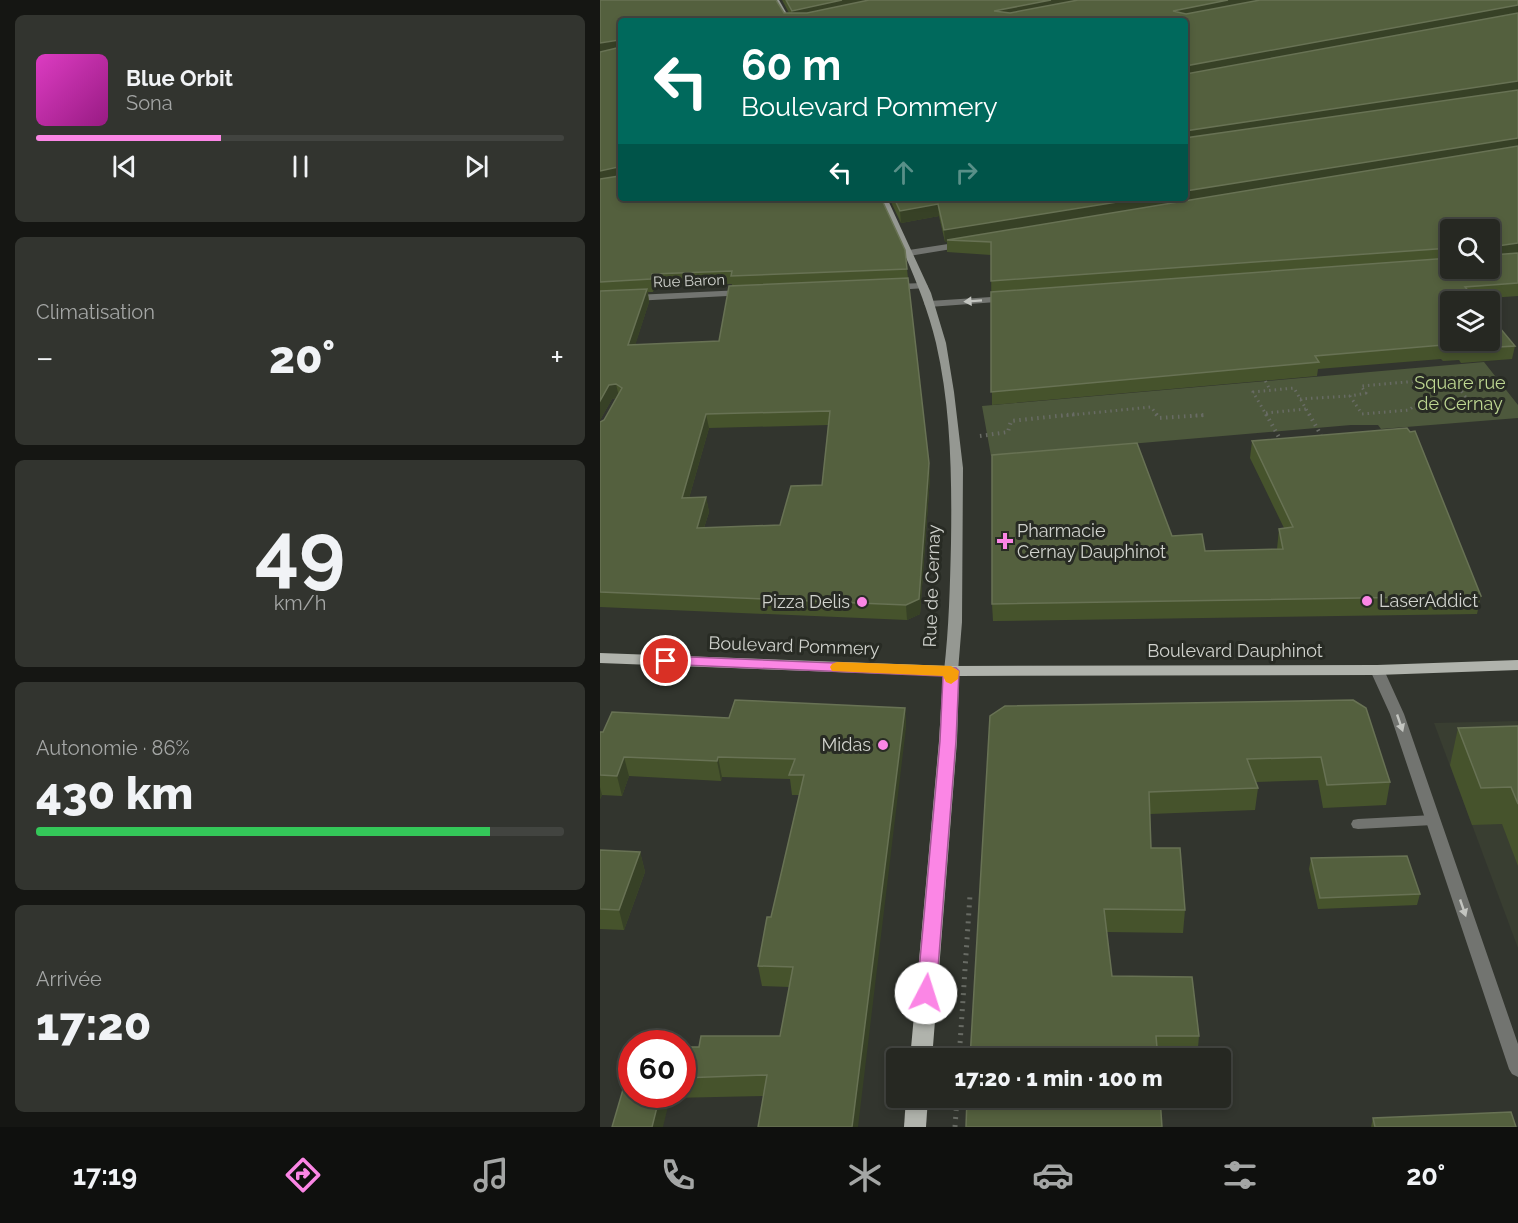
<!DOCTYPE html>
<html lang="fr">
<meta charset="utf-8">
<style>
:root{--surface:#262822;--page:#32342f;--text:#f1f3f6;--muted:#a4a6a5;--line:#424440;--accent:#fb86e5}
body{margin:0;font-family:Raleway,sans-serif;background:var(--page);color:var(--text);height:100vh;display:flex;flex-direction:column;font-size:22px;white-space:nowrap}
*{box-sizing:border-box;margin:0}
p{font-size:20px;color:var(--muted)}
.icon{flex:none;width:33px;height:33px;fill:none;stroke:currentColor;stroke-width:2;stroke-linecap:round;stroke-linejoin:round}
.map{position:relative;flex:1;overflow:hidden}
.sheet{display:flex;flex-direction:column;gap:15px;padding:15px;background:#151613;width:600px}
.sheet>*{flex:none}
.hud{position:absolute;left:18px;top:18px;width:570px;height:183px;border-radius:6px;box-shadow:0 3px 9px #0003,0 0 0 2px var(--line);background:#00695c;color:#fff;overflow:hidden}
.buttons{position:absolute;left:840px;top:219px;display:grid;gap:12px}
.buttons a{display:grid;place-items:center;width:60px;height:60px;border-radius:6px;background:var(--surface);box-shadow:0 3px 9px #0003,0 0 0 2px var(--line);font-size:30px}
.speed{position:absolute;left:18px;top:1030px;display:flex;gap:12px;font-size:30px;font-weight:700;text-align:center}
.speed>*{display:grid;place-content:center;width:78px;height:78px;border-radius:50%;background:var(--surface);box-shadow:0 3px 9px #0003,0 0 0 2px var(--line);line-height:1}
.speed .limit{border:9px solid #d22;background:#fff;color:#111}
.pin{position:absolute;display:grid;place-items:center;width:51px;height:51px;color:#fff;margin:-26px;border:3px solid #fff;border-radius:50%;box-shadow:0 2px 6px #0007}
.me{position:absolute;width:66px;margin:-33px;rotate:5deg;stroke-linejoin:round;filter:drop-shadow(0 0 4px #0008)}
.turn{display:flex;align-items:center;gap:21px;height:126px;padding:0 24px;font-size:27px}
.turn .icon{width:78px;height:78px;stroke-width:2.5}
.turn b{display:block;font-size:42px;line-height:51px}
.lanes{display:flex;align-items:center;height:57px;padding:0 24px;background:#0003;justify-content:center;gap:30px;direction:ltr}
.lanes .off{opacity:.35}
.big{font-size:45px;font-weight:800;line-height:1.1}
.sheet .card{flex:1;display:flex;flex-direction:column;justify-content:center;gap:9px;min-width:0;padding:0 21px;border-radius:9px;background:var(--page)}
.sheet .dial{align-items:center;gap:0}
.dial b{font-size:78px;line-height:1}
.song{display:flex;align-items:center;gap:18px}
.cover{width:72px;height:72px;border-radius:9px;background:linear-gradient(135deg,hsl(310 70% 55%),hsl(310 70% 35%))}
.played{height:6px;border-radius:3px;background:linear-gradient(90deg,var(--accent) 35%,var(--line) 35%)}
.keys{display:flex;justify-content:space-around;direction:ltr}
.heat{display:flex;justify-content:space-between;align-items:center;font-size:33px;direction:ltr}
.charge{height:9px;border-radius:4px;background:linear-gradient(90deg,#34c759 86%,var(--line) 0)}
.trip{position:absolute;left:286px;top:1048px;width:345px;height:60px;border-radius:6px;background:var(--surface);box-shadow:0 3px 9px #0003,0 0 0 2px var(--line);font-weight:800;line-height:60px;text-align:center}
.dock{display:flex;height:96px;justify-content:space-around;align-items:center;background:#0f100e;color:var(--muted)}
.dock .icon{width:42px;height:42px}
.dock .on{color:var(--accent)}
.dock b{font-size:27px;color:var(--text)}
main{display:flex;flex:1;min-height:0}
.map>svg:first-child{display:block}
.built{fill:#393e31}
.green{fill:#4d583c}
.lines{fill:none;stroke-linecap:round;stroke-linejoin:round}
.path-far2{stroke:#686b64;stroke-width:3;stroke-dasharray:1.5 4;stroke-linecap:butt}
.path-far1{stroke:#686b64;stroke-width:4;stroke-dasharray:1.5 4.5;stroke-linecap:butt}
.path{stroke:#686b64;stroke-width:5;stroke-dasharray:2 6;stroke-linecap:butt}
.lane{fill:#727470;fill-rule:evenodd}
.street{fill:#727470;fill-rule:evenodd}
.secondary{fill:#959892;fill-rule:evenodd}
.primary{fill:#b0b3ac;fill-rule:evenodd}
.wall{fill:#46532c;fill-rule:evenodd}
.shaded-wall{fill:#374126}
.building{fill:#54603e;stroke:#687254;stroke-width:1.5;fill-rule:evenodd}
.oneway{fill:#c3c5c0}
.route{fill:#fb86e5;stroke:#a35795;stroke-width:1.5}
.slow{fill:#f59e0b}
.poi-dot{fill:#fb86e5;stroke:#282b24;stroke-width:2}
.labels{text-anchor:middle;stroke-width:6;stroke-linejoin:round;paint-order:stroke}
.far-street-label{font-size:15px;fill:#d1d3ce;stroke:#282b24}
.park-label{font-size:18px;fill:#bdd691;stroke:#282b24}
.poi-label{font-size:18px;fill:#d1d3ce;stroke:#282b24;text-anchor:start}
.street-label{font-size:18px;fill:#d1d3ce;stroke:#282b24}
</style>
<main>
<section class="sheet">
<div class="card">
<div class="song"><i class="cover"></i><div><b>Blue Orbit</b><p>Sona</p></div></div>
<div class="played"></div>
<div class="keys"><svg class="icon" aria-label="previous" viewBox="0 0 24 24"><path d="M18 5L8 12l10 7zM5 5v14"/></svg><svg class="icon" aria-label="pause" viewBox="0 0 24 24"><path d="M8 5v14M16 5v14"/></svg><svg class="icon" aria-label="next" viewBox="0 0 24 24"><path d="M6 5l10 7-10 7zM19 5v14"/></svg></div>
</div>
<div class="card"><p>Climatisation</p>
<div class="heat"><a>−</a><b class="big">20°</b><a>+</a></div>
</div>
<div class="card dial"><b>49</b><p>km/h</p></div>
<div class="card"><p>Autonomie · 86%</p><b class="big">430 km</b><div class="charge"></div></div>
<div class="card"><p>Arrivée</p><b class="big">17:20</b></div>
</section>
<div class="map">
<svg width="918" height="1127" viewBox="0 0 918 1127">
<rect width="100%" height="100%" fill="#32352e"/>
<!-- built -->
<polygon class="built" points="918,721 918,948 834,723"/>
<!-- green -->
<polygon class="green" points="884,362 918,405 918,418 781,429 778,425 751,425 391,456 382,406"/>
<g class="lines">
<!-- path-far2 -->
<g class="path-far2">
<polyline points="663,376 670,390"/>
<polygon points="852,378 867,399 818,403 809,410 762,414 750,396 766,393 761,386"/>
<polyline points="700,399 750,396"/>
<polyline points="666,413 706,409"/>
<polyline points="461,416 551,407 558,416"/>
<polyline points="590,416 605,415"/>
<polyline points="667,416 653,392 694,388 710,416"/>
</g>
<!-- path-far1 -->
<g class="path-far1">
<polyline points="556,414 559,418 605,415"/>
<polyline points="666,414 680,439"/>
<polyline points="709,414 721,435"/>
<polyline points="380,436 408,432 411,421 476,414"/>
</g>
<!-- path -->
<g class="path">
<polyline points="359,1059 370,895"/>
<polyline points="355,1127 357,1098"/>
</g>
<!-- lane -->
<polygon class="lane" points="833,815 838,816 840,820 838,824 833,825 758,829 753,828 751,824 753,820 758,819"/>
<!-- street -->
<g class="street">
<polygon points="361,242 365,245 364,247 309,256 305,253 309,250"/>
<polygon points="323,283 328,286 326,288 295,290 290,287 295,284"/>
<polygon points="143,290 146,291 146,295 34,301 29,298 34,295"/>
<polygon points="407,296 410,297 410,301 329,307 324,304 329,301"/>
<polygon points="777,666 784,670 804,714 918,1044 918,1077 912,1074 909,1069 790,714 770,670"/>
</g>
<!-- secondary -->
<g class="secondary">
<polygon points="173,0 179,0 191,21 185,21"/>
<path d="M279,198H287L331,293L346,343L354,392L363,468L362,622L358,671L351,675L344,671C349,628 350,586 351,543C352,476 351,408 336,343C324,292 300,245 279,198Z"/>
</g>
<!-- primary -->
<g class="primary">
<polygon points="0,653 351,666 777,665 918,660 918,670 777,675 359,676 357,741 332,1059 310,1059 339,741 343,676 0,663"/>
<polygon points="306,1098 328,1098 326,1127 304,1127"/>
</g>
</g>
<!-- wall -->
<g class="wall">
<path d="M0,0L184,13H189L182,0H918V296L875,299L915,346L912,359L861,363L859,360L843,361L841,359L718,369L717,376L392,405L391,255L347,252V242H345L339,216L301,223L289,198H585L21,21L307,269L330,477L320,614L307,620L0,607V422L4,420L17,398L12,399L0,420ZM850,230L890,268H850ZM132,284L119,341L35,345L49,302L48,292H53L55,286ZM228,425L222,485L180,525L104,528L109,512L106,497L89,498L109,428Z"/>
<polygon points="652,441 881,596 877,614 393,621 392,604 572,536 605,551 677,549 679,529 684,528 650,458"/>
<polygon points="753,700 790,782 786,805 723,808 718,780 656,782 658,788 655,810 550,814 551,848 585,910 583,933 507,932 512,976 599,1036 597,1059 370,1059 390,716"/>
<polygon points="305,708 306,728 163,1096 70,1098 32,1095 82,1095 82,1047 99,1047 180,1036 189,987 162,986 158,966 171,917 199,795 192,795 190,779 122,777 121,781 29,776 22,796 2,795 0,799 0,732 129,718"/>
<polygon points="918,724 918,866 902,824 872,825 850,765 858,728 917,727"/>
<polygon points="0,850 40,852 45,872 24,930 0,929"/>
<polygon points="711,858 820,894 817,905 718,909 709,869"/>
<polygon points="773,1118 916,1127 771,1127"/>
</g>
<!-- shaded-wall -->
<g class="shaded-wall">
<polygon points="242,0 288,0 193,20 192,11"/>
<polygon points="451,0 499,0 394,21 394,11"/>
<polygon points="628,0 673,0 573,21 573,11"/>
<polygon points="918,5 918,15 585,76 585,65"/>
<polygon points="19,40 21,50 0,54 0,43"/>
<polygon points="918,81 918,92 585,142 585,131"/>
<polygon points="918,138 918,149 347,240 347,242 345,242 344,230 542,198 585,198 585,191"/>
<polygon points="18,167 21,179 0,183 0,171"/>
<polygon points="338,204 339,216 301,223 300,211"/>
<polygon points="918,243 918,255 890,259 890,247"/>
<polygon points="52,274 55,286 53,292 51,279"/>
<polygon points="47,289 49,302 31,358 28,345"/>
<polygon points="16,384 19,397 12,399 0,420 0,401 9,385"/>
<polygon points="106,414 109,428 85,512 82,498"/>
<polygon points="329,463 330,477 320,614 307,620 306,605"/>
<polygon points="106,497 109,512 99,543 97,528"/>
<polygon points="305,708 306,728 258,1127 252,1127"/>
<polygon points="24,757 29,776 22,796 17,776"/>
<polygon points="118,757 122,777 121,781 117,761"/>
<polygon points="0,787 2,795 0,799"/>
<polygon points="40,852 45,872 24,930 19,910"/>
<polygon points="60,1095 69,1095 70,1098 63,1127 52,1127"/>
</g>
<!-- building -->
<g class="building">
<polygon points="0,0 176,0 184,13 207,13 269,0 451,0 394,11 410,13 478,0 628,0 573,11 586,14 660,0 918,0 918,5 585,66 585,21 21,21 21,169 18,167 0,171 0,52 21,47 19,40 0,43"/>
<polygon points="186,0 242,0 192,11"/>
<polygon points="918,13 918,81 585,131 585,132 585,73 586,74"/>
<polygon points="918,90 918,138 585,191 585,138"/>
<polygon points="918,146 918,243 890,247 892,255 918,253 918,283 865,287 878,302 850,302 850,340 890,340 890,316 915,346 864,349 862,347 845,348 843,345 715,356 719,362 391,392 391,292 850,258 850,268 890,268 890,230 850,230 850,248 391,281 391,242 347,240"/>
<polygon points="21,170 21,198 281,198 305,250 307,269 131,276 132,271 52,274 51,279 0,282 0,179 19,176"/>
<polygon points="294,198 542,198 344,230 338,204 300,211"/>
<path d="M308,278L329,463L319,599L306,605L0,592V422L4,420L22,388L16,384L9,385L0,401V291L47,289L28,345L119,341L129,286ZM230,411L222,485L191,486L180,525L97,528L106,497L82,498L106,414Z"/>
<polygon points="807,428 810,432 815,431 881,596 392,604 392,455 537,443 572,536 602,534 605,551 683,549 679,529 693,527 652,441"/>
<polygon points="135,700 305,708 252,1127 158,1127 167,1075 82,1078 82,1047 99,1047 101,1036 180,1036 193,967 158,966 167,917 171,917 204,775 189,775 195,759 118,757 117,761 24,757 17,776 0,775 0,732 3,732 12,712 129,718"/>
<polygon points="753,700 766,708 790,782 727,785 721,757 647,759 658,788 549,792 551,848 580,848 585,910 504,909 512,976 592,977 599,1036 556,1036 558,1059 370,1059 390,716 405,706"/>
<polygon points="918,726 918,804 911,787 881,788 858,728"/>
<polygon points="0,850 40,852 19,910 0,909"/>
<polygon points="807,856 820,894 720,898 711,858"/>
<polygon points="32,1059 32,1095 60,1095 52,1127 12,1127"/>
<polygon points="367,1098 560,1098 562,1127 366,1127"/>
<polygon points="911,1112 916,1127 775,1127 773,1118"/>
</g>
<!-- one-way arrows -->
<defs><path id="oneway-solid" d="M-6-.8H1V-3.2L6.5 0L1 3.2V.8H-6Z" transform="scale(1.5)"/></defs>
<g class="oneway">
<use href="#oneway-solid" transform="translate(373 301) rotate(176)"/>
<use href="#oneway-solid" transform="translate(800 723) rotate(71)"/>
<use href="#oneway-solid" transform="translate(863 908) rotate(71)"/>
</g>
<!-- route -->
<polygon class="route" points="66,656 356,668 359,671 356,741 336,993 333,998 326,1001 320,998 317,993 340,741 343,676 61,664 59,661 61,657"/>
<!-- slow -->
<polygon class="slow" points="237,662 351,666 359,671 358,679 351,684 346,682 343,676 232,671 230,667 232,664"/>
<!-- markers -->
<g class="poi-dot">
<path d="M402 532h6v6h6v6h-6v6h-6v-6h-6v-6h6z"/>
<circle cx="767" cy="601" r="6"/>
<circle cx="262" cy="602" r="6"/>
<circle cx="283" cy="745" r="6"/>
</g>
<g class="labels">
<!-- far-street labels -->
<g class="far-street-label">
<text transform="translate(89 281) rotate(-2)" y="5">Rue Baron</text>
</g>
<!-- park labels -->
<g class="park-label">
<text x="860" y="389">Square rue<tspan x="860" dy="21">de Cernay</tspan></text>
</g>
<!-- poi labels -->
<g class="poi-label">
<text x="417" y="537">Pharmacie<tspan x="417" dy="21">Cernay Dauphinot</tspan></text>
<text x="779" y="607">LaserAddict</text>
<text x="250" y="608" text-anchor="end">Pizza Delis</text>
<text x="271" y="751" text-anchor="end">Midas</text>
</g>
<!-- street labels -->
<g class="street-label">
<text transform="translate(332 586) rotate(-88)" y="6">Rue de Cernay</text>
<text transform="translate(194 646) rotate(2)" y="6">Boulevard Pommery</text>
<text x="635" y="657">Boulevard Dauphinot</text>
</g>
</g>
</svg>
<div class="buttons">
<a><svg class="icon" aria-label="search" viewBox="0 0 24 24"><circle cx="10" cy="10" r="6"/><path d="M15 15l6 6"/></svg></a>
<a><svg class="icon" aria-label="layers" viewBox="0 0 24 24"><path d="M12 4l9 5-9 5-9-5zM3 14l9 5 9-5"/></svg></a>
</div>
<div class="speed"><div class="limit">60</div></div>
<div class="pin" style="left:66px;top:661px;background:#d93025"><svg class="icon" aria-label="arrive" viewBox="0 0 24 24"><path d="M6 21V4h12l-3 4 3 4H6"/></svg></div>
<svg class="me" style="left:326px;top:993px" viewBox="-20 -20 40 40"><circle r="19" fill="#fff"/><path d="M0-13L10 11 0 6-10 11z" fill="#fb86e5"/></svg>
<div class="trip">17:20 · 1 min · 100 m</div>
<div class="hud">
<div class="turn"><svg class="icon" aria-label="left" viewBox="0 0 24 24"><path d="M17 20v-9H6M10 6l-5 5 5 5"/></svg><div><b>60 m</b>Boulevard Pommery</div></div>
<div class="lanes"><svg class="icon" aria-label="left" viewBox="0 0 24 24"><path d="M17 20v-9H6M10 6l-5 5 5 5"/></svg><svg class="icon off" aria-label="ahead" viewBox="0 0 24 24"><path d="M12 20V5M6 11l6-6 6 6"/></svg><svg class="icon off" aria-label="right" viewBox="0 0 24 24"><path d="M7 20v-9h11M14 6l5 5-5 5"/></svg></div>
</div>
</div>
</main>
<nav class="dock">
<b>17:19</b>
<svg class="icon on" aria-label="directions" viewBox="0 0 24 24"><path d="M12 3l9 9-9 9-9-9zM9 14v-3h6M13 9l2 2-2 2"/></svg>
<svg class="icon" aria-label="music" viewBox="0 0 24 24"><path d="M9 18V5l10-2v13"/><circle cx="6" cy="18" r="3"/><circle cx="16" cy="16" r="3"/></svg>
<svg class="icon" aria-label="phone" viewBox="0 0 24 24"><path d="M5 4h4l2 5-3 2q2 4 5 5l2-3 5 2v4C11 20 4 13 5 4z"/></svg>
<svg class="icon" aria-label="climate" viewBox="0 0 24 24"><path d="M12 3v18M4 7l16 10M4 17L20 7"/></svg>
<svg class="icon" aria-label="car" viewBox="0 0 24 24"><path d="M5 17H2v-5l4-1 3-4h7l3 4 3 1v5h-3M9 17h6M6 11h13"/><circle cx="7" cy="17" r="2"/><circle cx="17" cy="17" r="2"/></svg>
<svg class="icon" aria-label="filters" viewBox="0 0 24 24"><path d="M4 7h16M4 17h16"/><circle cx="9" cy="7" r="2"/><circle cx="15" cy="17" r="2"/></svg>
<b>20°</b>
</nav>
